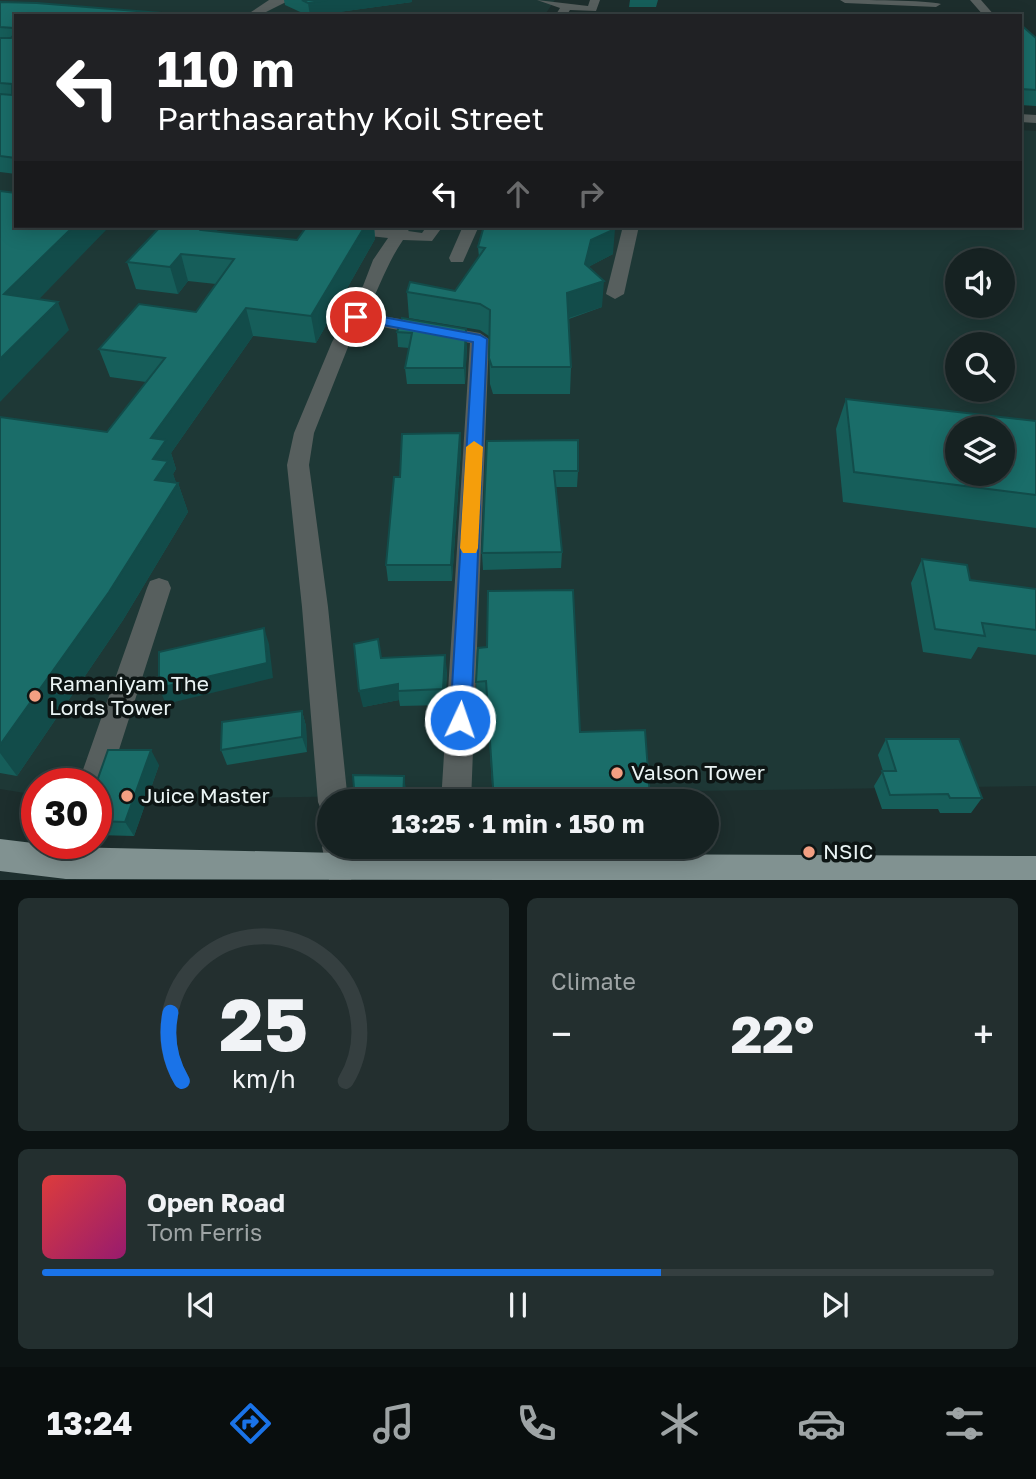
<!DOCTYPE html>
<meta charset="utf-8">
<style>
:root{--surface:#162222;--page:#232f2f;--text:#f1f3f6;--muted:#9ea4a5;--line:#353f40;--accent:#1a73e8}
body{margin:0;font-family:"Golos Text",sans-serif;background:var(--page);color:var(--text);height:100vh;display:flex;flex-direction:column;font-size:26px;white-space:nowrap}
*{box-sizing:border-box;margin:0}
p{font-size:23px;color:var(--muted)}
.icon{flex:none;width:38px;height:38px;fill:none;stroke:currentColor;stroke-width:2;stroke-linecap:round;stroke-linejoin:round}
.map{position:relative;height:880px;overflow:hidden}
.details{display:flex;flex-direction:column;gap:18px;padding:18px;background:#0c1313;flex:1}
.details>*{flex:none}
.top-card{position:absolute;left:14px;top:14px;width:1008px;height:214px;border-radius:0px;box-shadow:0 4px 18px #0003,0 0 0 2px var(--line);background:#202124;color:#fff;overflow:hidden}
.fabs{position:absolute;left:945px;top:248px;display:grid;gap:14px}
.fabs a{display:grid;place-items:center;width:70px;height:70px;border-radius:50%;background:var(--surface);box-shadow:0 4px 18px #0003,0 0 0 2px var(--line);font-size:35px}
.speed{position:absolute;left:21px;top:768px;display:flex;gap:14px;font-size:35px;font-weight:700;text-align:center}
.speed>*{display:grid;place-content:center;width:91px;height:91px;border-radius:50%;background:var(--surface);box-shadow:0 4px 18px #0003,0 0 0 2px var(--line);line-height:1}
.speed .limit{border:10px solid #d22;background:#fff;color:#111}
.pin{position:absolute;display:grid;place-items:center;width:60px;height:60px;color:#fff;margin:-30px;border:4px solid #fff;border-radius:50%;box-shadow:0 2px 7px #0007}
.me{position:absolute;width:77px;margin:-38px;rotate:3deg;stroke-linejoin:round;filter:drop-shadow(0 0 5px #0008)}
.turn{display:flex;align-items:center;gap:24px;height:147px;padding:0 28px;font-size:32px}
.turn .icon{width:91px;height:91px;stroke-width:2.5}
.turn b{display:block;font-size:49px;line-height:60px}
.lanes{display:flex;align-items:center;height:66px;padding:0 28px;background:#0003;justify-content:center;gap:35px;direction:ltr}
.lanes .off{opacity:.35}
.big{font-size:52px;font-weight:700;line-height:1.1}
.details .widget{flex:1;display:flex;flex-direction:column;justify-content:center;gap:10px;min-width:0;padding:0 24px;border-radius:10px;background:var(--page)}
.details .dial{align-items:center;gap:0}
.dial svg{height:182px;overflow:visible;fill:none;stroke:var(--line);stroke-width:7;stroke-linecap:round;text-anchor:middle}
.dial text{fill:var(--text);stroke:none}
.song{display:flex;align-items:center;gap:21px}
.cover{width:84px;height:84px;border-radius:10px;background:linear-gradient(135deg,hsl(0 70% 55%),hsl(320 70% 35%))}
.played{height:7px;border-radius:4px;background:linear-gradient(90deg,var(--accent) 65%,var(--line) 65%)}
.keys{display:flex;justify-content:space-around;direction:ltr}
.heat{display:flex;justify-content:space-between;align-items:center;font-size:38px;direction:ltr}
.details .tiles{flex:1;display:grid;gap:18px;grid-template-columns:1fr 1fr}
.widget:last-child{grid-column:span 2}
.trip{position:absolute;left:317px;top:789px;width:402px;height:70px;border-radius:35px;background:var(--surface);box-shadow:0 4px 18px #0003,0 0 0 2px var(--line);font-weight:700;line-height:70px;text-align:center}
.tabs{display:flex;height:112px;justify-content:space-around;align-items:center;background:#090e0e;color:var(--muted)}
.tabs .icon{width:49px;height:49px}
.tabs .current{color:var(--accent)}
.tabs b{font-size:32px;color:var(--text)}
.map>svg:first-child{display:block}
.built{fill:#1e3836;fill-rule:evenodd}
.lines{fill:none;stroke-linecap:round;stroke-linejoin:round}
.minor{fill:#575f5e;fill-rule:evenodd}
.major{fill:#819291;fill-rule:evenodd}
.wall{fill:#165e5a}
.shaded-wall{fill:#124c4a}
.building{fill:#1a6d69;stroke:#124c4a;stroke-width:2;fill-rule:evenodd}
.route{fill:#1a73e8;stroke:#114b97;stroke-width:2}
.slow{fill:#f59e0b}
.poi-dot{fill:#f39f82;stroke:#0d1514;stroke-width:2.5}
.labels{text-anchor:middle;stroke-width:7;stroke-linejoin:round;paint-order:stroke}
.near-poi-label{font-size:21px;fill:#eaf4f4;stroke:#0d1514;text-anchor:start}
</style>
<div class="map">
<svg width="1036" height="881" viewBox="0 0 1036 881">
<rect width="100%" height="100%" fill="#1d2e2d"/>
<!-- built -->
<path class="built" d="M0,0H555L544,16H16V226H1020V130L1036,131V786L96,800V784H37V795L0,789ZM957,261H1003V306H957ZM957,345H1003V390H957ZM957,429H1003V474H957Z"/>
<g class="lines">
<!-- minor -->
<g class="minor">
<polygon points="269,0 290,0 258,16 245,16"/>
<polygon points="537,0 588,6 590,0 600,0 596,11 570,10 566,16 555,16 560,8"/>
<path d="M840,0C859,0 928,0 941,4L936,7L845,3Z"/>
<polygon points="970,0 981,0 995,16 984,16"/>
<polygon points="1020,114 1036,115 1036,123 1020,122"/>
<path d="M316,226H362L394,229L396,226H412L408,231L422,233L427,226H443L432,241L403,240C387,263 379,289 366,313L480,333L489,339L471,802H441L470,343L360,323L350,342L314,433L309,465L328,607L348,802H329V815L322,812L318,802L302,607L287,465L294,433L332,342L363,286L373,260L388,238L324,231Z"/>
<polygon points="463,226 479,226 463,262 451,262 449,258"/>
<polygon points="623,226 639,226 624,294 615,299 606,294"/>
<polygon points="159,578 168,581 171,588 108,784 103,794 96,797 96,784 78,784 147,588 150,581"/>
<polygon points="329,835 329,847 352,847 356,869 351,880 329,880 322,847"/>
<polygon points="58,844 88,844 77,874 66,879 55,874 50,863"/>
<polygon points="439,847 469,847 469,868 464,879 442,879 437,868"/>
</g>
<!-- major -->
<polygon class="major" points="0,839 66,847 340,853 1036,856 1036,881 66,879 0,871"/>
</g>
<!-- wall -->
<g class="wall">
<polygon points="284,0 412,0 412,2 309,16 285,5"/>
<polygon points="630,0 658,0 656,7 629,7"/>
<polygon points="0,2 16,16 16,174 0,172"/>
<polygon points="1020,24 1036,38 1036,106 1020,105"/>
<polygon points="307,226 374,226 375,239 316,343 253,336 171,453 176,469 173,474 176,483 178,483 188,512 123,620 17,776 0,773 0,417 107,432 146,382 110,377 99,349 196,312 216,284 188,281 178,294 136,289 127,262 218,232 297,240"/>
<polygon points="712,226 746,226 745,228"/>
<polygon points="478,247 613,254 590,266 589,268 602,307 569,319 571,367 570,394 493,394 490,384 489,336 480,330 409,318 407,292 455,291 479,257"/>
<polygon points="402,318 467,345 465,384 407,384 405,368 409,348 398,347 397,332"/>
<polygon points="846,399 1036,421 1036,528 843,502 836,429"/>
<polygon points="460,433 461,449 452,581 388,581 386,565 400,477"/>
<polygon points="487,441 578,471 577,487 556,487 562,552 561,568 483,570 482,553"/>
<polygon points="922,559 970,580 1036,589 1036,655 978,647 971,659 923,652 911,583"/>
<polygon points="478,648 580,732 650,798 649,802 493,802 487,703 477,703 476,682"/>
<polygon points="381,658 447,671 445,705 400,706 399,700 363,707"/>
<polygon points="302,711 306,726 307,752 227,765 221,750"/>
<polygon points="886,739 982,798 971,813 940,813 938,809 882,809 874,786 883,771 878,755"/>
<polygon points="159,765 134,836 96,835 96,784"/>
</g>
<!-- shaded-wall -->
<g class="shaded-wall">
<polygon points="327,0 412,0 412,2 310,16 308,3"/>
<polygon points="74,226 106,226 107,229 17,322 4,294"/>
<polygon points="205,226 216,226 220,242 201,230"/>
<polygon points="365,226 374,226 375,239 316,343 311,316"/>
<polygon points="615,229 613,254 590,266 584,288 604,281 602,307 566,319 567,293 585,264 591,240"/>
<polygon points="181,254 188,281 178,294 170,267"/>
<polygon points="58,302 69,330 0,402 0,359"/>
<polygon points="246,308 253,336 171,453 176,469 173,474 177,485 178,483 188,512 123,620 17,776 0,753 0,745 155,480 151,438"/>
<polygon points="466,329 467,345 465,384 464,368"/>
<polygon points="460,433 461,449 452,581 451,565"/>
<polygon points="264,628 269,644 273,678 166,704 159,688"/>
<polygon points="445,655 447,671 445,705 443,689"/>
<polygon points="398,684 399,700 363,707 359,691"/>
<polygon points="302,711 306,726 307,752 302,737"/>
<polygon points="151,750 159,765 134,836 125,822"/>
<polygon points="404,776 406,790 406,802 403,802"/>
</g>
<!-- building -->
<g class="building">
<polygon points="302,0 327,0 308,3"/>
<polygon points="0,2 37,3 174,14 171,16 16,16 16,158 0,156 0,94 12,95 12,84 0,83 0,38 11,38 13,36 13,28 0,27"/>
<polygon points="1020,24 1036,38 1036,90 1021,89 1020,87"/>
<polygon points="0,191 16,193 16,226 74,226 4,294 58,302 0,359"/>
<polygon points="161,226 205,226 201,230 297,240 307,226 365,226 311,316 246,308 151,438 166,440 153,459 168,461 155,480 178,483 109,592 0,745 0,417 107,432 165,358 99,349 139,304 196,312 234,259 181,254 170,267 127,262"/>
<polygon points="484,226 610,226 615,229 591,240 585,264 604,281 567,293 571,367 492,367 489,358 490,310 480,304 407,292 410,282 455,291 485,248 478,247"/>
<polygon points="402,318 466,329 464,368 405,368 412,333 397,332"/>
<path d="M846,399L1036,421V495L854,472ZM957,429H1003V474H957Z"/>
<polygon points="460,433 451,565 386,565 394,477 400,477 402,434"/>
<polygon points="578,440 578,471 554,471 562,552 482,553 487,441"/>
<polygon points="922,559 967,565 970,580 1036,589 1036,630 982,623 985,636 935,629"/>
<polygon points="573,590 580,732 645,730 650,798 590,800 590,802 494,802 486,681 476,682 478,648 487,647 488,591"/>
<polygon points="264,628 267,663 159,688 159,652"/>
<polygon points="378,639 381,658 445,655 443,689 398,691 398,684 359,691 354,644"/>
<polygon points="302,711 302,737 221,750 222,722"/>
<polygon points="886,739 959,739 982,798 950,798 948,794 890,795 882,771 896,771"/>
<polygon points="108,750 151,750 125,822 96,821 96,784"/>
<polygon points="353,775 404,776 403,802 355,802"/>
</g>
<!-- route -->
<polygon class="route" points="356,312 480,335 487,339 471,720 468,727 460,729 453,727 450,720 473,342 351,319 351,314"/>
<!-- slow -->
<polygon class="slow" points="474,441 483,447 478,548 476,553 463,553 460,548 466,447"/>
<!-- markers -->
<g class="poi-dot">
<circle cx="35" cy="696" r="7"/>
<circle cx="617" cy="773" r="7"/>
<circle cx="127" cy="796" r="7"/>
<circle cx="809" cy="852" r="7"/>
</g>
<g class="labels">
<!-- near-poi labels -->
<g class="near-poi-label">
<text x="49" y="691">Ramaniyam The<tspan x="49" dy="24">Lords Tower</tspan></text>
<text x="631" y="780">Valson Tower</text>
<text x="141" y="803">Juice Master</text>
<text x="823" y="859">NSIC</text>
</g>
</g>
</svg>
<div class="fabs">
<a><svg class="icon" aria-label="sound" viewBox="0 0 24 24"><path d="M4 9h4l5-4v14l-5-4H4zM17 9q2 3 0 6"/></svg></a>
<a><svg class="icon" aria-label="search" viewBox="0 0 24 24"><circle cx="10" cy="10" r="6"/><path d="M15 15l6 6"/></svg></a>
<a><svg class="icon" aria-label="layers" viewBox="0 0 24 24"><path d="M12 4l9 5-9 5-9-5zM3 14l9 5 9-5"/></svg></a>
</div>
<div class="speed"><div class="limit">30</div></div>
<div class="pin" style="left:356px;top:317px;background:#d93025"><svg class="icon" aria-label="arrive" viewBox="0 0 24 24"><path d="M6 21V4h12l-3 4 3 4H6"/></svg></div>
<svg class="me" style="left:460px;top:720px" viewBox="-20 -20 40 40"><circle r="17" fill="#1a73e8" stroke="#fff" stroke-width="3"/><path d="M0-11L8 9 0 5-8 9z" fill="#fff"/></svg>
<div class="trip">13:25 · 1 min · 150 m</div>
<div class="top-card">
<div class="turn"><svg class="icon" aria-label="left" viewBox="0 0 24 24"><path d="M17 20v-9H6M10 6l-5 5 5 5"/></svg><div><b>110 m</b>Parthasarathy Koil Street</div></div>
<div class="lanes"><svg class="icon" aria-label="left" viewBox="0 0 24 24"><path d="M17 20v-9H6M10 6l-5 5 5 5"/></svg><svg class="icon off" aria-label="ahead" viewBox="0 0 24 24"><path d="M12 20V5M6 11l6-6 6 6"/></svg><svg class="icon off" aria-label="right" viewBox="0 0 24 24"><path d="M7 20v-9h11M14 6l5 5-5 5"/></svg></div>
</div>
</div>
<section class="details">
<div class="tiles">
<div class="widget dial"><svg viewBox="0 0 100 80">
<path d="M14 69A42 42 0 1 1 86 69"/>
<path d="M14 69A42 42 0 0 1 9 39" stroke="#1a73e8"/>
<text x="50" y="56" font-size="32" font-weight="700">25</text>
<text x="50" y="72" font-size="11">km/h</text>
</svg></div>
<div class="widget"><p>Climate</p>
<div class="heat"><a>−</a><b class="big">22°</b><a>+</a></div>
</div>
<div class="widget">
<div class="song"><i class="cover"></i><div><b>Open Road</b><p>Tom Ferris</p></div></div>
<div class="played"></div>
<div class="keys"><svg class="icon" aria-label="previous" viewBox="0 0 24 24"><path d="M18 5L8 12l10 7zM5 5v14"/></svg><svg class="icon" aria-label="pause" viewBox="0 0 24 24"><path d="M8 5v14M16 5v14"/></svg><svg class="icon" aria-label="next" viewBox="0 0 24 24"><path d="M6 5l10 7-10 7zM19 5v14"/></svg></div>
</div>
</div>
</section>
<nav class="tabs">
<b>13:24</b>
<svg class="icon current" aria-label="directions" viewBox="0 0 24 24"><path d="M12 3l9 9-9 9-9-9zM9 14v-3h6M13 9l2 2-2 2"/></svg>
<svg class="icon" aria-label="music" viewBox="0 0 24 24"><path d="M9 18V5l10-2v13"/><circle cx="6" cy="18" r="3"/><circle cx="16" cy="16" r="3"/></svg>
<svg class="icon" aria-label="phone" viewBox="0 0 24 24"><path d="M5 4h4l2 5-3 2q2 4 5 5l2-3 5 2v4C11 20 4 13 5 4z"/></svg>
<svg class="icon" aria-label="climate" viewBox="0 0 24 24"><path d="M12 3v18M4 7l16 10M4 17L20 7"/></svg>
<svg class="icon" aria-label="car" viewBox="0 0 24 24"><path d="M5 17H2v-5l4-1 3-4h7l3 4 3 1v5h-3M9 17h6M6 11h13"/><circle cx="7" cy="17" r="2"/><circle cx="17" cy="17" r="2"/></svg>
<svg class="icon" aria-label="filters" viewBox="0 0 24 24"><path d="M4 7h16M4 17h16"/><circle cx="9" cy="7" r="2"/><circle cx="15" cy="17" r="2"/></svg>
</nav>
